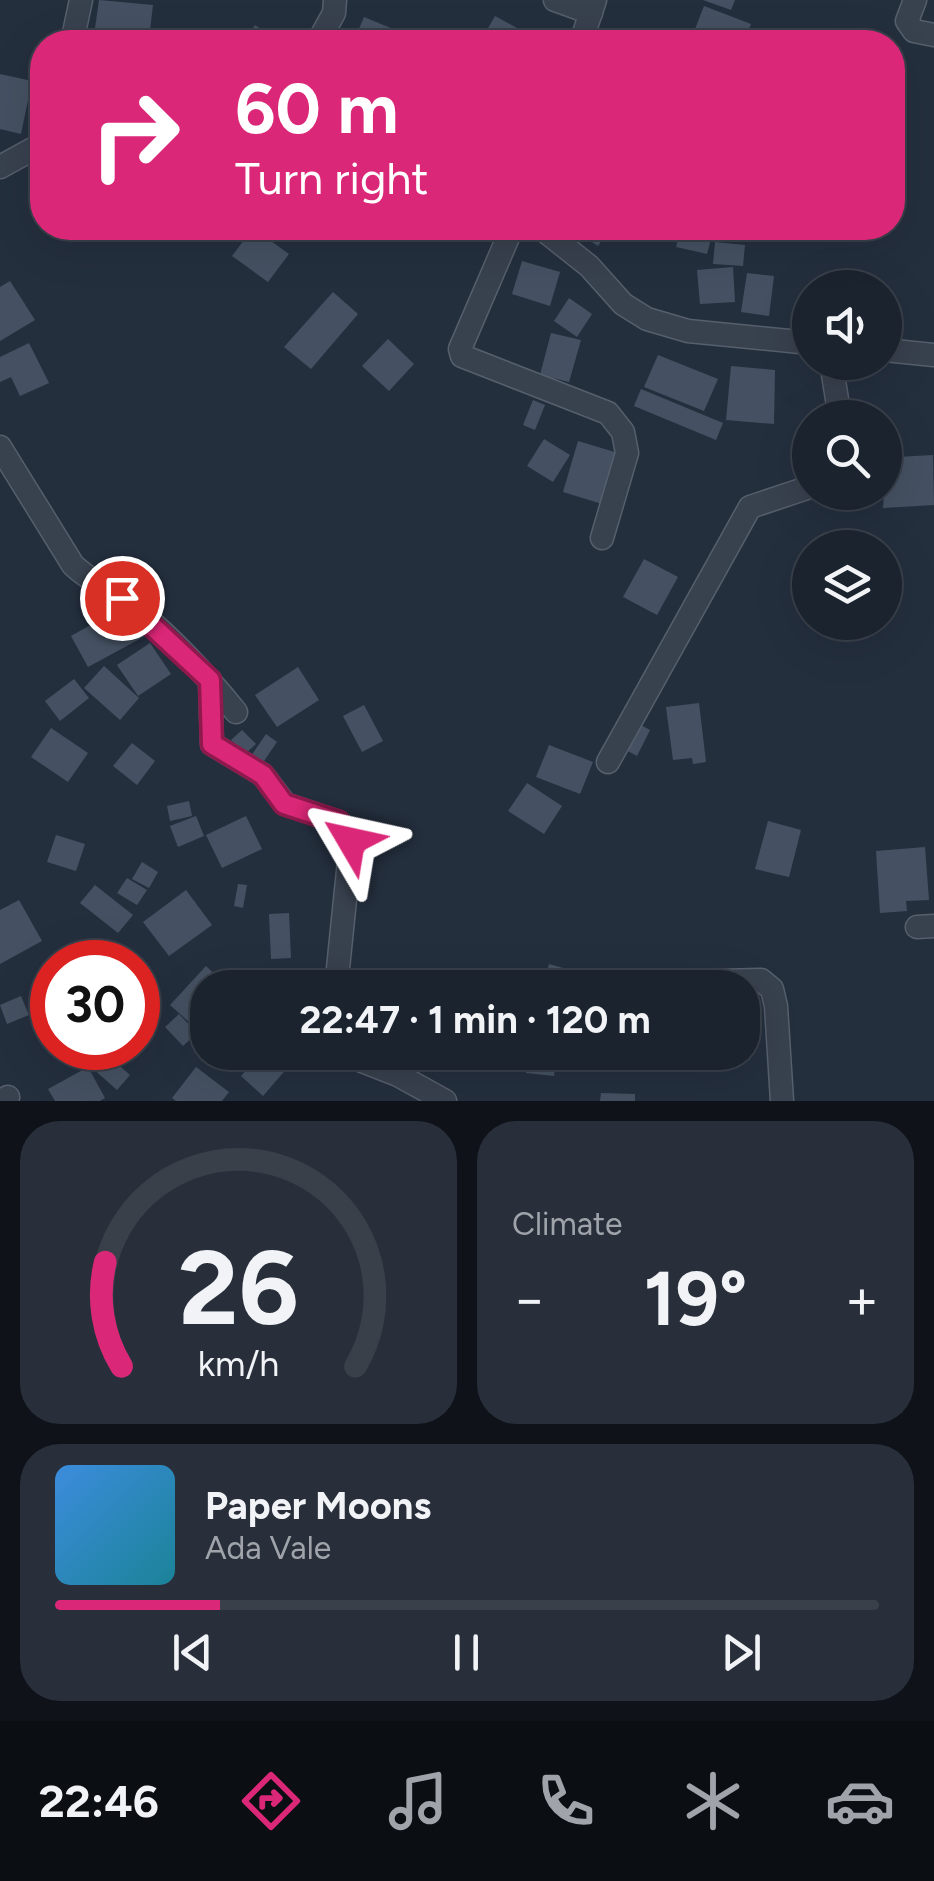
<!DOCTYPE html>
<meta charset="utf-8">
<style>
:root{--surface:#1b232e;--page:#282f3a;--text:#f1f3f6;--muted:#a0a4aa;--line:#39404a;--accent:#db2777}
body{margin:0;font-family:Figtree,sans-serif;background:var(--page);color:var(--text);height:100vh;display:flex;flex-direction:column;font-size:38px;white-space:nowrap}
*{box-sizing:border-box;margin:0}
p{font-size:32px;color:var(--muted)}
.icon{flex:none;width:55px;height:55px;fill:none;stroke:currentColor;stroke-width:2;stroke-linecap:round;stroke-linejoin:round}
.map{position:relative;height:1101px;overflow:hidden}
.panel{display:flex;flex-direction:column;gap:20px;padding:20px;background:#0f1319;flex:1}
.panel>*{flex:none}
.top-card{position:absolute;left:30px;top:30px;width:875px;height:210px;border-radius:40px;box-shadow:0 10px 40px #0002,0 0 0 2px var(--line);background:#db2777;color:#fff;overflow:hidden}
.buttons{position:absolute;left:792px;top:270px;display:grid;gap:20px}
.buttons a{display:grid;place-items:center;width:110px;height:110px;border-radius:50%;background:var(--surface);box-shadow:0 10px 40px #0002,0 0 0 2px var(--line);font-size:50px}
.speed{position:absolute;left:30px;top:940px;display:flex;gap:20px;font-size:50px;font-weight:700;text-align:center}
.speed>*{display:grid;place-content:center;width:130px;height:130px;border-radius:50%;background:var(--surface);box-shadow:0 10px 40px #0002,0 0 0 2px var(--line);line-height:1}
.speed .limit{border:15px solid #d22;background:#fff;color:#111}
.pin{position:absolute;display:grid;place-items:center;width:85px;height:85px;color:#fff;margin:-42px;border:5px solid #fff;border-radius:50%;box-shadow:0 2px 10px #0007}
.me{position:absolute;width:110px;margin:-55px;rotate:306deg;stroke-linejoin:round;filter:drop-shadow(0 0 8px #0008)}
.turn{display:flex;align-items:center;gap:35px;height:210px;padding:0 40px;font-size:45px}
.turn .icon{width:130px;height:130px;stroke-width:2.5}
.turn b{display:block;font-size:70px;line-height:85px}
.big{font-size:75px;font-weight:700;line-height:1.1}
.panel .tile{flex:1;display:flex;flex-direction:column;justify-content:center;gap:15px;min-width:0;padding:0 35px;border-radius:40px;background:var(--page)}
.panel .dial{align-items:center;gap:0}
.dial svg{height:260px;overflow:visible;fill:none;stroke:var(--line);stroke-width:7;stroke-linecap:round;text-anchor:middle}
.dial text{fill:var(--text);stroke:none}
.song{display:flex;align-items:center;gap:30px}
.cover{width:120px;height:120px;border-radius:15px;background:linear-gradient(135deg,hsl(210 70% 55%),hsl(190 70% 35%))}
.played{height:10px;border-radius:5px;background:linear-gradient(90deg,var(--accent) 20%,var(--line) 20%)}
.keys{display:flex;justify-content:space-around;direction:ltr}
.heat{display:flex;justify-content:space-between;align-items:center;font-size:55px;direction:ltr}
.panel .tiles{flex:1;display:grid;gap:20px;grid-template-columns:1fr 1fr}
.tile:last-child{grid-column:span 2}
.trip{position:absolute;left:190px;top:970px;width:570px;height:100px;border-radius:40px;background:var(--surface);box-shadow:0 10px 40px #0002,0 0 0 2px var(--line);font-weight:700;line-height:100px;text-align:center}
.tabs{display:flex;height:160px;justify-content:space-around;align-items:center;background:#0b0e12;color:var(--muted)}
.tabs .icon{width:70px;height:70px}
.tabs .selected{color:var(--accent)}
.tabs b{font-size:45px;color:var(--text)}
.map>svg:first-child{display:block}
.building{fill:#455162}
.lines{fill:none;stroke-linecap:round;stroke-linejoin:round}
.street-casing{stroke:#565f6c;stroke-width:25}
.street{stroke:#38414e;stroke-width:22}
.route-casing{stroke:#8e194d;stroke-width:25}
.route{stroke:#db2777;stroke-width:18}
</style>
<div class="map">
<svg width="934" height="1101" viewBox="0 0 934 1101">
<rect width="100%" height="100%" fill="#242f3e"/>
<!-- building -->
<g class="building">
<polygon points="99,0 153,5 149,39 157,42 109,42 109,37 94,35"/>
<polygon points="703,0 735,0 731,10"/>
<polygon points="704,6 751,24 744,42 690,42"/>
<polygon points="495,16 517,28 509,42 487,30"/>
<polygon points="364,17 425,42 385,42 358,31"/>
<polygon points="255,25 281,42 243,42"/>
<polygon points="659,29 676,33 673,42 656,42"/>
<polygon points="0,74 32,81 21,134 0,129"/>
<polygon points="253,228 289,254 268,282 232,256"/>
<polygon points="570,228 610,228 598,246"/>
<polygon points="681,228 714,228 707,254 676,247"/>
<polygon points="715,242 745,245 743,266 713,264"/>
<polygon points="522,261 560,272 550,306 512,294"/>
<polygon points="733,267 735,302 700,304 697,270"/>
<polygon points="747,273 774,276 769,316 741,312"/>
<polygon points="10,281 35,320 0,341 0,287"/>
<polygon points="333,292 358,314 311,369 284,347"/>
<polygon points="569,298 592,314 577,337 554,321"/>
<polygon points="551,333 581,340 569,382 540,375"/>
<polygon points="388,339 414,364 389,391 362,366"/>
<polygon points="29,343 49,383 20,396 11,377 0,382 0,357"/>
<polygon points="658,355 718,379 704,411 644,387"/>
<polygon points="731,366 775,370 774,424 726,420"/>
<polygon points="641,389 723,423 716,440 634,406"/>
<polygon points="533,400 545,405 535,430 523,425"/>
<polygon points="544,439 570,455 553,482 527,466"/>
<polygon points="578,441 618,453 602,504 563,492"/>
<polygon points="933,455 934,505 883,508 885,479 899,478 897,457"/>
<polygon points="644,559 678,577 657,615 623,597"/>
<polygon points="130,603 147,635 88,667 71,636"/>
<polygon points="150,643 171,674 138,696 117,665"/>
<polygon points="104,666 139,698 120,720 84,688"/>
<polygon points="298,667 319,700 277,727 255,695"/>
<polygon points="74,679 89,698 60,721 45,701"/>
<polygon points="699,703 706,762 693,764 692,758 673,760 666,707"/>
<polygon points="364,705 383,741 362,752 343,716"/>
<polygon points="639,724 650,730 637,756 626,750"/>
<polygon points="51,728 88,753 68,782 31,757"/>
<polygon points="242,730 256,744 245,754 231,740"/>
<polygon points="266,734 277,742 262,764 251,756"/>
<polygon points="132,743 155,761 137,785 113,766"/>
<polygon points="549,745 593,762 580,794 536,777"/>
<polygon points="527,783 562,806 544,834 508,811"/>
<polygon points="189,801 192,816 170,821 167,806"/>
<polygon points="196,816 204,836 178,847 170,826"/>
<polygon points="246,816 262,849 222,868 206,835"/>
<polygon points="768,821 801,830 789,877 755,869"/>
<polygon points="56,835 85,844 76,871 47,862"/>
<polygon points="925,847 929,900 906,901 907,911 880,913 876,851"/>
<polygon points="142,862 158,872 149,888 132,879"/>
<polygon points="127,878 147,890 137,905 117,893"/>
<polygon points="238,884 247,885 243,908 234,906"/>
<polygon points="95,885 133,915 118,933 80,903"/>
<polygon points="186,890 212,925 169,956 143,922"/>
<polygon points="19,900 42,941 0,964 0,910"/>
<polygon points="289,913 291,958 271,959 269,914"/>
<polygon points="549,964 588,975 584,988 542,988"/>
<polygon points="206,966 229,988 208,988 208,1025 201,1033 170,1005"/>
<polygon points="500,974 536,979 535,988 498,988"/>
<polygon points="21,996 29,1015 7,1024 0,1005"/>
<polygon points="179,1014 197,1033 183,1046 165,1027"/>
<polygon points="104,1052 130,1075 117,1090 91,1067"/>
<polygon points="262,1052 290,1052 296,1058 263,1096 241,1076"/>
<polygon points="528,1052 557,1052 554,1076 526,1073"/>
<polygon points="88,1067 105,1098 100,1101 55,1101 48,1089"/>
<polygon points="196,1067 229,1092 222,1101 176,1101 172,1098"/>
<polygon points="601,1093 635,1094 635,1101 600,1101"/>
</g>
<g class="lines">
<!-- street casing -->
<g class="street-casing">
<g id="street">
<polyline points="555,0 591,13"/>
<polyline points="915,0 907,21 914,31 934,35"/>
<polyline points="72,42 81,0"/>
<polyline points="318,42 334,13 335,0"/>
<polyline points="581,42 595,0"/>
<polyline points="0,167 42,144"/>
<polyline points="512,228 460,349 462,356 608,413 623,432 627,453 602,538"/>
<polyline points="541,228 589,266 623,304 647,319 688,331 810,343"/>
<polyline points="885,350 934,355"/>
<polyline points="831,362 840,418"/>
<path d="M0,447L73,565C92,583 116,593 137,610C174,640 206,675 236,712"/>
<polyline points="210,680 212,744 263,775 285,804 339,822 351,841 336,988"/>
<polyline points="608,762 750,507 810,487"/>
<polyline points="917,927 934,926"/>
<polyline points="630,983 761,980 772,989 776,1006 782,1101"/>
<polyline points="339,1052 398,1075 445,1101"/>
<polyline points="0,1101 8,1097"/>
</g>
</g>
<!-- street -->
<use href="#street" class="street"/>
</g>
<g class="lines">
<!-- route casing -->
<g class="route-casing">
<polyline id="route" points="122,598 210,680 212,744 263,775 284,804 339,822 351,841"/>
</g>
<!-- route -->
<use href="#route" class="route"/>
</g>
</svg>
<div class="buttons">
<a><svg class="icon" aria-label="sound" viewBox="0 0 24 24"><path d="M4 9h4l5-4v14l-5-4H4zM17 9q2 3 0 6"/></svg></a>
<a><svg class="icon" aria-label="search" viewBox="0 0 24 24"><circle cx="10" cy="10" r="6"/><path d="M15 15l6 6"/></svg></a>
<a><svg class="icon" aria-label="layers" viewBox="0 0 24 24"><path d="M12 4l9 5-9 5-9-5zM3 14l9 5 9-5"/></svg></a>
</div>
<div class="speed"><div class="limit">30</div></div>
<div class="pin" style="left:122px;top:598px;background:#d93025"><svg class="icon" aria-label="arrive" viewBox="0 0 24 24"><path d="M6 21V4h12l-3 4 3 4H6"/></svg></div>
<svg class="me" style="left:351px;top:841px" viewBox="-20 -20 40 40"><path d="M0-17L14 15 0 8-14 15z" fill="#db2777" stroke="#fff" stroke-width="4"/></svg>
<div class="trip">22:47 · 1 min · 120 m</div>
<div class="top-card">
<div class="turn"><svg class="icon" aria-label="right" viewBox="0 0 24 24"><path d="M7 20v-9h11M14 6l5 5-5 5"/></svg><div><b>60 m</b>Turn right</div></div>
</div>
</div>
<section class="panel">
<div class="tiles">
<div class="tile dial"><svg viewBox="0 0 100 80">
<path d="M14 69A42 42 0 1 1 86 69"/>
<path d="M14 69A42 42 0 0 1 9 37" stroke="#db2777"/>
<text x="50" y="56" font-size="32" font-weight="700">26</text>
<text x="50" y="72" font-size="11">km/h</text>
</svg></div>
<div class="tile"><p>Climate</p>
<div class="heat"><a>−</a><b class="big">19°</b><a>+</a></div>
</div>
<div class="tile">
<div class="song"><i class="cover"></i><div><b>Paper Moons</b><p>Ada Vale</p></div></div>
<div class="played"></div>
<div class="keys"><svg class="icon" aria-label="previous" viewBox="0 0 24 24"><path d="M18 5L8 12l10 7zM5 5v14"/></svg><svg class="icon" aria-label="pause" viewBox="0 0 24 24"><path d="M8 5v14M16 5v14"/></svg><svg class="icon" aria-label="next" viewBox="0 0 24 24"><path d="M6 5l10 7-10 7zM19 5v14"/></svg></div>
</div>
</div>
</section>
<nav class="tabs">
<b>22:46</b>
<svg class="icon selected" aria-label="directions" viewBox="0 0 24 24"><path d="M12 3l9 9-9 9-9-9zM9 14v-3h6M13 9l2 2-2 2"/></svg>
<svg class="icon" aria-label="music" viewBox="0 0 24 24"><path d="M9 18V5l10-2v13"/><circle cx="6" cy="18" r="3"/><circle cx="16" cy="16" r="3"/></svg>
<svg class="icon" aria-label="phone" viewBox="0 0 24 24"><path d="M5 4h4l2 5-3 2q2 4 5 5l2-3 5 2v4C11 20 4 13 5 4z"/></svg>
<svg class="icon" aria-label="climate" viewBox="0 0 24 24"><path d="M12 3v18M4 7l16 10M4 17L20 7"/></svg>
<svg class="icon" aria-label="car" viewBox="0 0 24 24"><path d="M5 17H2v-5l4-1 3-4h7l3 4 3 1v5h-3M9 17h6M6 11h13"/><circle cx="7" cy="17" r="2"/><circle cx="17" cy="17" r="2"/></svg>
</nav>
